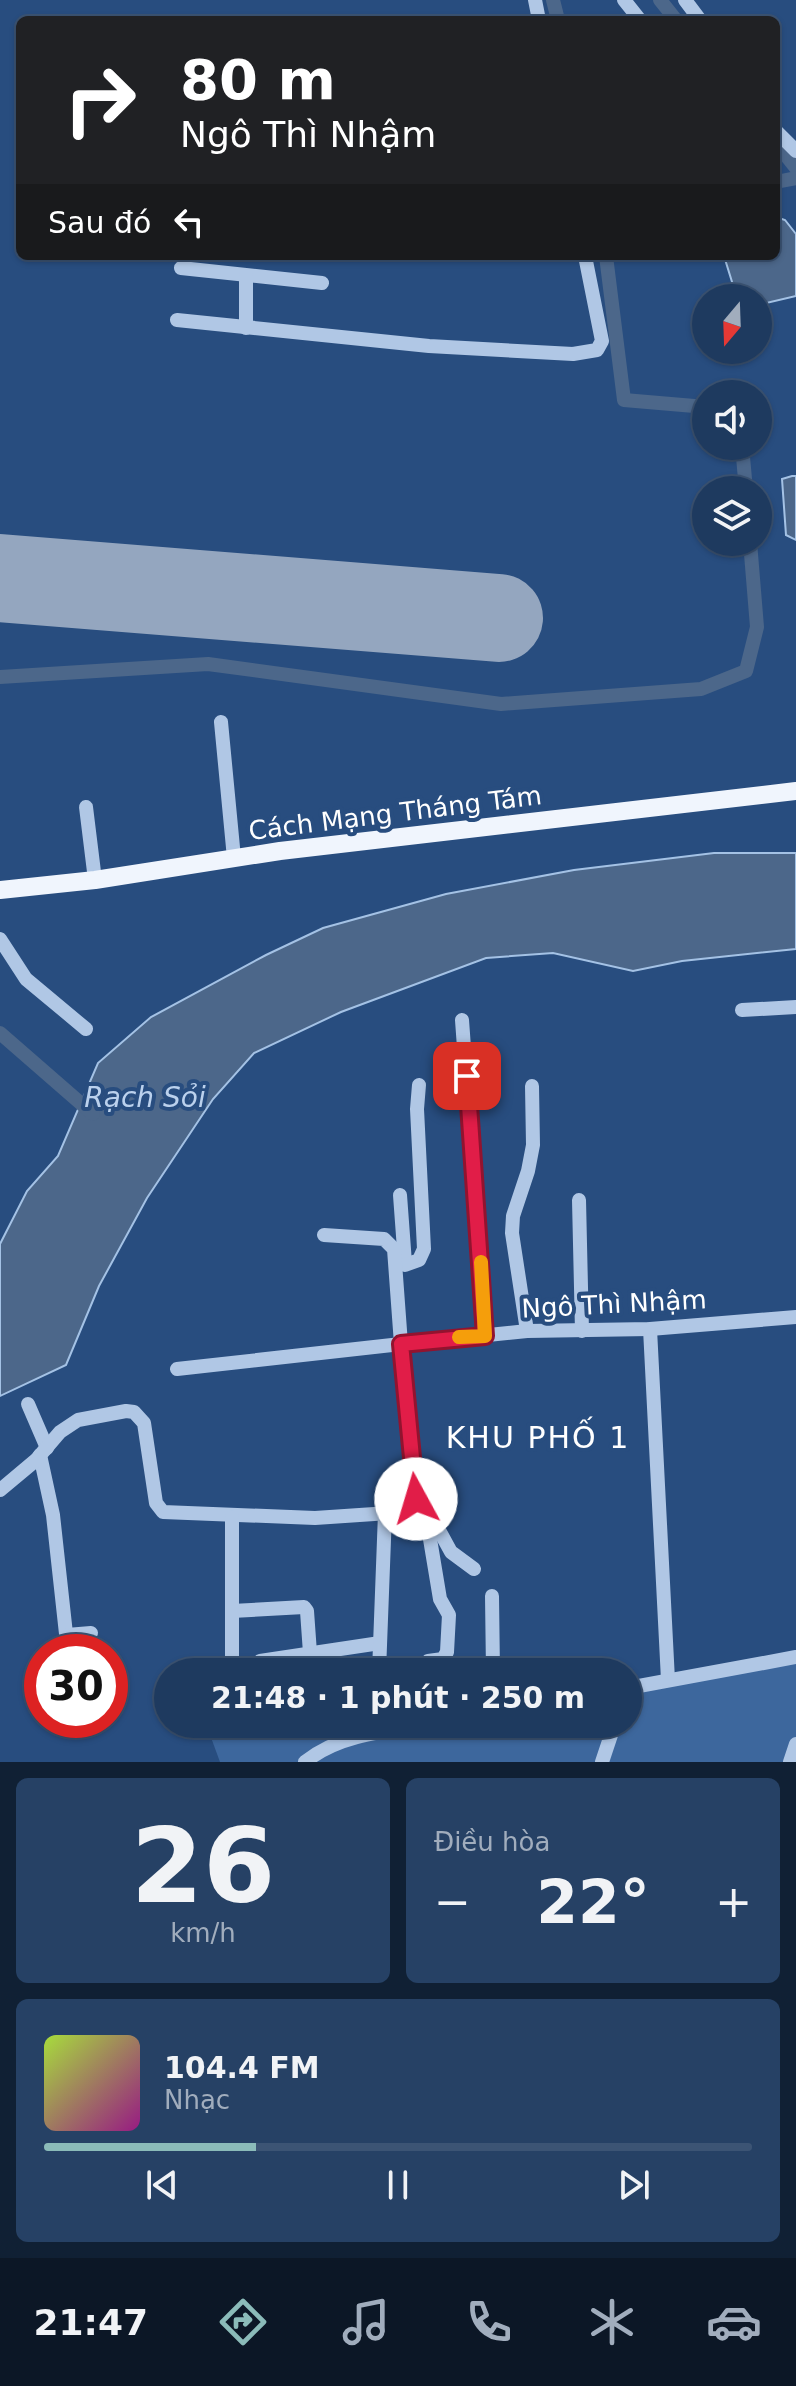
<!DOCTYPE html>
<html lang="vi">
<meta charset="utf-8">
<style>
:root{--surface:#1e3a5f;--page:#264165;--text:#f1f3f6;--muted:#a1adbd;--line:#3c5474;--accent:#8bbbb9}
body{margin:0;font-family:"DejaVu Sans",sans-serif;background:var(--page);color:var(--text);height:100vh;display:flex;flex-direction:column;font-size:30px;white-space:nowrap}
*{box-sizing:border-box;margin:0}
p{font-size:26px;color:var(--muted)}
.icon{flex:none;width:44px;height:44px;fill:none;stroke:currentColor;stroke-width:2;stroke-linecap:round;stroke-linejoin:round}
.map{position:relative;height:1762px;overflow:hidden}
.panel{display:flex;flex-direction:column;gap:16px;padding:16px;background:#102034;flex:1}
.panel>*{flex:none}
.guide{position:absolute;left:16px;top:16px;width:764px;height:244px;border-radius:12px;box-shadow:0 2px 6px #0004,0 0 0 2px var(--line);background:#202124;color:#fff;overflow:hidden}
.needle{width:52px;rotate:199deg}
.buttons{position:absolute;left:692px;top:284px;display:grid;gap:16px}
.buttons a{display:grid;place-items:center;width:80px;height:80px;border-radius:50%;background:var(--surface);box-shadow:0 2px 6px #0004,0 0 0 2px var(--line);font-size:40px}
.speed{position:absolute;left:24px;top:1634px;display:flex;gap:16px;font-size:40px;font-weight:700;text-align:center}
.speed>*{display:grid;place-content:center;width:104px;height:104px;border-radius:50%;background:var(--surface);box-shadow:0 2px 6px #0004,0 0 0 2px var(--line);line-height:1}
.speed .limit{border:12px solid #d22;background:#fff;color:#111}
.pin{position:absolute;display:grid;place-items:center;width:68px;height:68px;color:#fff;margin:-34px;border-radius:16px;box-shadow:0 4px 12px #0006}
.me{position:absolute;width:88px;margin:-44px;rotate:354deg;stroke-linejoin:round;filter:drop-shadow(0 0 6px #0008)}
.turn{display:flex;align-items:center;gap:28px;height:168px;padding:0 32px;font-size:36px}
.turn .icon{width:104px;height:104px;stroke-width:2.5}
.turn b{display:block;font-size:56px;line-height:68px}
.then{display:flex;align-items:center;height:76px;padding:0 32px;background:#0003;gap:16px;font-size:30px}
.big{font-size:60px;font-weight:800;line-height:1.1}
.panel .widget{flex:1;display:flex;flex-direction:column;justify-content:center;gap:12px;min-width:0;padding:0 28px;border-radius:12px;background:var(--page)}
.panel .dial{align-items:center;gap:0}
.dial b{font-size:104px;line-height:1}
.song{display:flex;align-items:center;gap:24px}
.cover{width:96px;height:96px;border-radius:12px;background:linear-gradient(135deg,hsl(80 70% 55%),hsl(310 70% 35%))}
.played{height:8px;border-radius:4px;background:linear-gradient(90deg,var(--accent) 30%,var(--line) 30%)}
.keys{display:flex;justify-content:space-around;direction:ltr}
.heat{display:flex;justify-content:space-between;align-items:center;font-size:44px;direction:ltr}
.panel .tiles{flex:1;display:grid;gap:16px;grid-template-columns:1fr 1fr}
.widget:last-child{grid-column:span 2}
.trip{position:absolute;left:154px;top:1658px;width:488px;height:80px;border-radius:40px;background:var(--surface);box-shadow:0 2px 6px #0004,0 0 0 2px var(--line);font-weight:800;line-height:80px;text-align:center}
.tab-bar{display:flex;height:128px;justify-content:space-around;align-items:center;background:#0c1726;color:var(--muted)}
.tab-bar .icon{width:56px;height:56px}
.tab-bar .active{color:var(--accent)}
.tab-bar b{font-size:36px;color:var(--text)}
.map>svg:first-child{display:block}
.green{fill:#3d679d}
.water{fill:#4c678a;stroke:#a4c2e5;stroke-width:2}
.lines{fill:none;stroke-linecap:round;stroke-linejoin:round}
.canal{stroke:#4c678a;stroke-width:14}
.runway{stroke:#94a6bf;stroke-width:88}
.minor{stroke:#b0c7e5;stroke-width:14}
.major{stroke:#f0f5fd;stroke-width:18}
.route-casing{stroke:#92132f;stroke-width:20}
.route{stroke:#e11d48;stroke-width:14}
.slow{stroke:#f59e0b;stroke-width:14}
.labels{text-anchor:middle;stroke-width:8;stroke-linejoin:round;paint-order:stroke}
.street-label{font-size:26px;fill:#fff;stroke:#284d7f}
.water-label{font-size:28px;font-style:italic;fill:#bbd1ed;stroke:#284d7f}
.quarter-label{font-size:30px;letter-spacing:2px;fill:#fff;stroke:#284d7f}
</style>
<div class="map">
<svg width="796" height="1762" viewBox="0 0 796 1762">
<rect width="100%" height="100%" fill="#284d7f"/>
<!-- green -->
<polygon class="green" points="796,1660 796,1762 220,1762 209,1732 272,1724 628,1724 628,1681"/>
<!-- water -->
<g class="water">
<polygon points="776,217 785,220 796,234 796,296 758,305 758,298 737,298 724,256 776,256"/>
<polygon points="792,476 796,476 796,540 786,535 782,479"/>
<polygon points="714,853 796,853 796,949 682,961 633,971 553,953 486,958 341,1012 254,1053 213,1099 147,1198 99,1286 66,1365 0,1396 0,1244 27,1191 58,1156 98,1063 151,1017 266,955 323,928 446,894 574,870"/>
</g>
<g class="lines">
<!-- canal -->
<g class="canal">
<polyline points="553,0 558,20"/>
<polyline points="660,0 676,20"/>
<polyline points="776,143 796,168"/>
<polyline points="776,182 796,178"/>
<polyline points="606,256 624,400 706,407"/>
<polyline points="742,446 746,490"/>
<polyline points="0,677 208,664 501,704 701,689 746,671 757,627 750,542"/>
<polyline points="0,1033 93,1114"/>
</g>
<!-- runway -->
<polyline class="runway" points="0,578 499,618"/>
<!-- minor -->
<g class="minor">
<polyline points="535,0 539,20"/>
<polyline points="624,0 640,20"/>
<polyline points="685,0 700,20"/>
<polyline points="776,131 796,151"/>
<polyline points="181,268 322,283"/>
<polyline points="177,320 429,346 573,354 597,350 602,341 585,256"/>
<polyline points="246,328 246,276"/>
<polyline points="221,722 234,858"/>
<polyline points="86,807 95,880"/>
<polyline points="0,939 26,979 86,1029"/>
<polyline points="742,1010 796,1007"/>
<polyline points="462,1020 485,1336"/>
<polyline points="400,1195 405,1263"/>
<polyline points="579,1200 582,1331"/>
<polyline points="405,1265 419,1260 424,1249 417,1109 419,1085"/>
<polyline points="650,1329 668,1680"/>
<polyline points="527,1331 512,1233 513,1216 528,1171 533,1145 532,1086"/>
<polyline points="177,1369 401,1344 394,1249 384,1239 324,1235"/>
<polyline points="28,1404 47,1448"/>
<polyline points="40,1455 53,1515 68,1652"/>
<polyline points="0,1490 36,1460 60,1432 78,1420 126,1411 134,1412 144,1423 156,1503 163,1512 315,1518 404,1512 412,1508 416,1499 401,1344 527,1331 650,1329 796,1317"/>
<polyline points="415,1504 428,1510 451,1552 474,1569"/>
<polyline points="398,1512 412,1528 429,1533 440,1599 449,1615 447,1652 443,1659 428,1661 428,1672"/>
<polyline points="492,1596 493,1672"/>
<polyline points="232,1611 304,1607 307,1611 310,1653"/>
<polyline points="67,1635 91,1633"/>
<polyline points="260,1661 380,1643"/>
<polyline points="232,1662 232,1517"/>
<polyline points="379,1672 385,1513"/>
<polyline points="628,1688 796,1657"/>
<path d="M305,1762C342,1732 392,1731 438,1724"/>
<polyline points="602,1762 611,1735"/>
<polyline points="790,1762 796,1744"/>
</g>
<!-- major -->
<polyline class="major" points="0,890 95,880 280,851 796,791"/>
</g>
<g class="lines">
<!-- route casing -->
<g class="route-casing">
<polyline id="route" points="416,1499 401,1344 485,1336 467,1076"/>
</g>
<!-- route -->
<use href="#route" class="route"/>
<!-- slow -->
<polyline class="slow" points="459,1337 485,1336 481,1262"/>
</g>
<g class="labels">
<!-- street labels -->
<g class="street-label">
<text transform="translate(395 813) rotate(-7)" y="9">Cách Mạng Tháng Tám</text>
<text transform="translate(614 1304) rotate(-3)" y="9">Ngô Thì Nhậm</text>
</g>
<!-- water labels -->
<g class="water-label">
<text x="145" y="1107">Rạch Sỏi</text>
</g>
<!-- quarter labels -->
<g class="quarter-label">
<text x="538" y="1448">KHU PHỐ 1</text>
</g>
</g>
</svg>
<div class="buttons">
<a><svg class="needle" viewBox="-14 -14 28 28"><path d="M0-13l5 13h-10z" fill="#e53935"/><path d="M0 13l5-13h-10z" fill="#a1adbd"/></svg></a>
<a><svg class="icon" aria-label="sound" viewBox="0 0 24 24"><path d="M4 9h4l5-4v14l-5-4H4zM17 9q2 3 0 6"/></svg></a>
<a><svg class="icon" aria-label="layers" viewBox="0 0 24 24"><path d="M12 4l9 5-9 5-9-5zM3 14l9 5 9-5"/></svg></a>
</div>
<div class="speed"><div class="limit">30</div></div>
<div class="pin" style="left:467px;top:1076px;background:#d93025"><svg class="icon" aria-label="arrive" viewBox="0 0 24 24"><path d="M6 21V4h12l-3 4 3 4H6"/></svg></div>
<svg class="me" style="left:416px;top:1499px" viewBox="-20 -20 40 40"><circle r="19" fill="#fff"/><path d="M0-13L10 11 0 6-10 11z" fill="#e11d48"/></svg>
<div class="trip">21:48 · 1 phút · 250 m</div>
<div class="guide">
<div class="turn"><svg class="icon" aria-label="right" viewBox="0 0 24 24"><path d="M7 20v-9h11M14 6l5 5-5 5"/></svg><div><b>80 m</b>Ngô Thì Nhậm</div></div>
<div class="then">Sau đó<svg class="icon" aria-label="left" viewBox="0 0 24 24"><path d="M17 20v-9H6M10 6l-5 5 5 5"/></svg></div>
</div>
</div>
<section class="panel">
<div class="tiles">
<div class="widget dial"><b>26</b><p>km/h</p></div>
<div class="widget"><p>Điều hòa</p>
<div class="heat"><a>−</a><b class="big">22°</b><a>+</a></div>
</div>
<div class="widget">
<div class="song"><i class="cover"></i><div><b>104.4 FM</b><p>Nhạc</p></div></div>
<div class="played"></div>
<div class="keys"><svg class="icon" aria-label="previous" viewBox="0 0 24 24"><path d="M18 5L8 12l10 7zM5 5v14"/></svg><svg class="icon" aria-label="pause" viewBox="0 0 24 24"><path d="M8 5v14M16 5v14"/></svg><svg class="icon" aria-label="next" viewBox="0 0 24 24"><path d="M6 5l10 7-10 7zM19 5v14"/></svg></div>
</div>
</div>
</section>
<nav class="tab-bar">
<b>21:47</b>
<svg class="icon active" aria-label="directions" viewBox="0 0 24 24"><path d="M12 3l9 9-9 9-9-9zM9 14v-3h6M13 9l2 2-2 2"/></svg>
<svg class="icon" aria-label="music" viewBox="0 0 24 24"><path d="M9 18V5l10-2v13"/><circle cx="6" cy="18" r="3"/><circle cx="16" cy="16" r="3"/></svg>
<svg class="icon" aria-label="phone" viewBox="0 0 24 24"><path d="M5 4h4l2 5-3 2q2 4 5 5l2-3 5 2v4C11 20 4 13 5 4z"/></svg>
<svg class="icon" aria-label="climate" viewBox="0 0 24 24"><path d="M12 3v18M4 7l16 10M4 17L20 7"/></svg>
<svg class="icon" aria-label="car" viewBox="0 0 24 24"><path d="M5 17H2v-5l4-1 3-4h7l3 4 3 1v5h-3M9 17h6M6 11h13"/><circle cx="7" cy="17" r="2"/><circle cx="17" cy="17" r="2"/></svg>
</nav>
